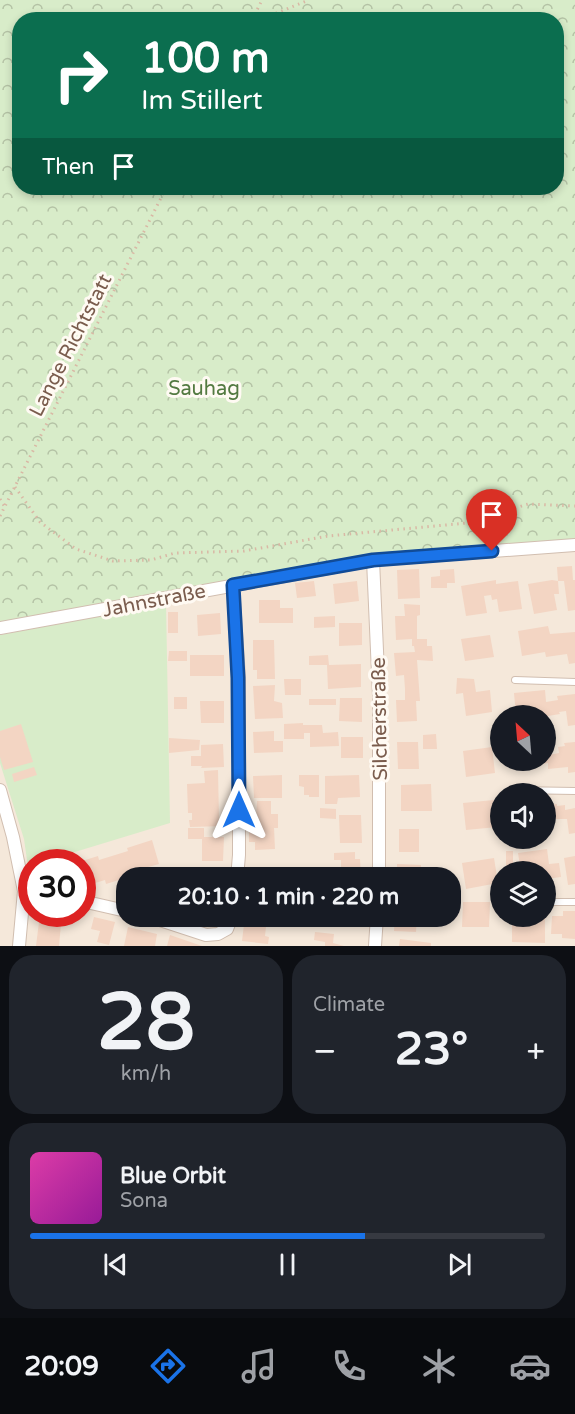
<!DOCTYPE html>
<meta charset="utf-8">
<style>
:root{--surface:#171b24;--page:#20242c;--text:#f1f3f6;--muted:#9ea1a6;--line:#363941;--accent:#1a73e8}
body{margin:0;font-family:"Varela Round",sans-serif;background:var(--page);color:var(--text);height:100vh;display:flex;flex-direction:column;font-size:22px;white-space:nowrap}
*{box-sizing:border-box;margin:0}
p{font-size:20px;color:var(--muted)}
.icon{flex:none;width:33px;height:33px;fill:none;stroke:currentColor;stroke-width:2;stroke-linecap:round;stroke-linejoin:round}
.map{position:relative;height:946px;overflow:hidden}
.details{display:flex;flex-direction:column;gap:9px;padding:9px;background:#0d0f14;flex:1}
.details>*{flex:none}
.guide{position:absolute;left:12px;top:12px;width:552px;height:183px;border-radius:24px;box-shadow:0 3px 9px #0003;background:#0b6e4f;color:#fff;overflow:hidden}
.needle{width:39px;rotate:334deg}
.controls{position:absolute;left:490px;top:705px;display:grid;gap:12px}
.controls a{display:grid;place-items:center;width:66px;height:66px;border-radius:50%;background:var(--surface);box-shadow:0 3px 9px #0003;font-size:30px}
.speed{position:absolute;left:18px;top:849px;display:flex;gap:12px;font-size:30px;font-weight:700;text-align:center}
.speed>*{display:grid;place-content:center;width:78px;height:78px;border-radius:50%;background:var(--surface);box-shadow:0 3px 9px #0003;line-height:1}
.speed .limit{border:9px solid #d22;background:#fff;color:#111}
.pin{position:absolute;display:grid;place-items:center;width:51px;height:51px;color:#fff;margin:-62px -26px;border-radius:50% 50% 50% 0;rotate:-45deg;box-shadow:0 0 6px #0007}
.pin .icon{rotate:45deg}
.me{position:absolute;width:66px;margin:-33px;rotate:0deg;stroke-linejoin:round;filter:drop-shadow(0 0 4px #0008)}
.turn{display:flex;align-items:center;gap:21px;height:126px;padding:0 30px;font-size:27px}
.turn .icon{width:78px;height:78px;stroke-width:2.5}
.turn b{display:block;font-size:42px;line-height:51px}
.then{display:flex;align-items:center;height:57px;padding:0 30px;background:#0003;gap:12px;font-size:22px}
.big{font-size:45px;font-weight:800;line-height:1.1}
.details .card{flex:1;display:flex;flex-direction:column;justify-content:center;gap:9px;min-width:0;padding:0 21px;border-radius:24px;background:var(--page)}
.details .dial{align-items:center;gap:0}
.dial b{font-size:78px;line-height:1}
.song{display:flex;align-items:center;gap:18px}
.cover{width:72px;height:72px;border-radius:9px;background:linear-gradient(135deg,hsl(320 70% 55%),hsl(300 70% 35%))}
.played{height:6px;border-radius:3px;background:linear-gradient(90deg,var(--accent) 65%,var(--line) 65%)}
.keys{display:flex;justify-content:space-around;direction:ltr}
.heat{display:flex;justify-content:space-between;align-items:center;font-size:33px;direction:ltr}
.details .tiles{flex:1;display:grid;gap:9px;grid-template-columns:1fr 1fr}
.card:last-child{grid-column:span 2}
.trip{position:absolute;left:116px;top:867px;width:345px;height:60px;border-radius:24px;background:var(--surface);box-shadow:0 3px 9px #0003;font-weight:800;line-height:60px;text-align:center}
.dock{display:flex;height:96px;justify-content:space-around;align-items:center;background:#090b0e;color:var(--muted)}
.dock .icon{width:42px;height:42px}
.dock .active{color:var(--accent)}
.dock b{font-size:27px;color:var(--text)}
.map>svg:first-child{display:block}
.residential{fill:#f5e8da;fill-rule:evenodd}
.forest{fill:url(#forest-crowns);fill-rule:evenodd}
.green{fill:#d8ecc9}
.building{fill:#f3d5c3}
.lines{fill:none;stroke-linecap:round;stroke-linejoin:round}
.service-casing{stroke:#d1beb0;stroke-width:8}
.minor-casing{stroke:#d1beb0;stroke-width:14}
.path{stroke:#d9b8a5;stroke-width:3;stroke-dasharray:1.5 4.5;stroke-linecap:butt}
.service{stroke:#fff;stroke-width:6}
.minor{stroke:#fff;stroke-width:12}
.route-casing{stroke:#114b97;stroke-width:15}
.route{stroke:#1a73e8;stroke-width:10}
.labels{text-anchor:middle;stroke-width:6;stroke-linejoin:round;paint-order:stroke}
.street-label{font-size:20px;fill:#7a5c4d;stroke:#fffaf3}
.park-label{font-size:20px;fill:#537a41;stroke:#fffaf3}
</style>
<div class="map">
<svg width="575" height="946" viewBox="0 0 575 946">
<defs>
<pattern id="forest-crowns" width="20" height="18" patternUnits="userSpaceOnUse" patternTransform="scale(1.5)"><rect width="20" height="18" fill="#d8ecc9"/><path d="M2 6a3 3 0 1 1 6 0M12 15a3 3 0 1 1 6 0" fill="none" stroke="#b4c2a5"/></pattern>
</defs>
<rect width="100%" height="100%" fill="#fdf6ec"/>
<!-- residential -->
<path class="residential" d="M575,545V946H0V628L328,567ZM501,716H546V760H501ZM501,794H546V838H501ZM32,862H82V914H32ZM501,872H546V916H501ZM126,878H450V916H126Z"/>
<!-- forest -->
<path class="forest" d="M0,0H575V545L436,554L0,628ZM20,20H556V188H20Z"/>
<!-- green -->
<polygon class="green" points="166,603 170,823 42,862 32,862 31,866 28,867 24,839 0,763 0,635"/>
<!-- building -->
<g class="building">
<polygon points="572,566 573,580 575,580 575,610 568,611 564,581 558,581 557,567"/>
<polygon points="419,569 420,598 398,599 397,570"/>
<polygon points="454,569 455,583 447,583 447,588 431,588 431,577 440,576 440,570"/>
<polygon points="496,580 496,584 518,581 522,609 499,612 497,599 492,600 491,595 484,596 487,613 466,616 461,586"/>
<polygon points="552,580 558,581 559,594 554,594 557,610 534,614 528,584"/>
<polygon points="314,581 316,596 297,598 295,583"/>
<polygon points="357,581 359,601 335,604 333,584"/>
<polygon points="259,600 280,600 280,608 293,608 293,623 259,623"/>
<polygon points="404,604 420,605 420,615 417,616 417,639 427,639 427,646 432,646 433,661 417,660 420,701 416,701 417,721 397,722 396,700 405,700 405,689 404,675 396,676 394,653 415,652 414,646 412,646 412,639 396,640 395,616 405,616"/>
<rect x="168" y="612" width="10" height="21"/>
<polygon points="220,613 221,634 198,636 197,615"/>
<polygon points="335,616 335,627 314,628 314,617"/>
<polygon points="339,623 362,623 362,645 339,646"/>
<polygon points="548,626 550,634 575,632 575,663 569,664 567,654 546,657 545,652 522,656 518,631"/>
<polygon points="490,635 494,657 465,661 461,639"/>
<polygon points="253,640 274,640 275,679 257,679 257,670 253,670"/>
<polygon points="169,651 187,651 187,661 168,661"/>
<rect x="190" y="655" width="34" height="21"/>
<polygon points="328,655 329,665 361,664 361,687 328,689 327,665 309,665 309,656"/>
<polygon points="457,678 474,679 476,692 490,690 492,712 466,716 463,693 456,694"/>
<polygon points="284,679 301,679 301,695 285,695"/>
<polygon points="275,685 274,701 282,703 283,718 255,719 253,686"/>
<polygon points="545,690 546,702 558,700 557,696 575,694 575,725 568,726 566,711 559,712 560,714 548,716 516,716 514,693"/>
<rect x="174" y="697" width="13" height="12"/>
<polygon points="340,698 362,698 362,722 339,721"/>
<rect x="309" y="699" width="27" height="6"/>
<polygon points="200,701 224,701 224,723 201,723"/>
<polygon points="303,723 303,725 322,725 323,733 338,732 339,746 310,747 310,733 304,733 304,739 284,739 284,724"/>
<polygon points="21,724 33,762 4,770 0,757 0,731"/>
<polygon points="274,731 274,741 283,741 283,752 254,753 253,732"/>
<polygon points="436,734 437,749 423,749 423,735"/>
<rect x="341" y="737" width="22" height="21"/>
<polygon points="169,738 200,740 199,750 169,753"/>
<polygon points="397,742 418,742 419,769 398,769"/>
<polygon points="575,742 575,772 568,773 568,767 548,769 548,763 515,768 513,760 546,760 546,746 549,755 559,753 558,747 565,746 564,743"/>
<polygon points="223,744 224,767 201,768 202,766 191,766 191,756 201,756 201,745"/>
<polygon points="492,747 495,773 466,777 463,751"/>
<polygon points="34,767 37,775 14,782 12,774"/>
<polygon points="218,770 219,820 224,820 225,826 190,827 189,820 192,820 192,813 188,813 187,784 205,783 204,771"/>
<polygon points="282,775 282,798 254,798 253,776"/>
<polygon points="299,775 319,775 319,797 309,797 309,795 304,795 304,787 299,786"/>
<polygon points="359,775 360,797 338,798 337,804 325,804 325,776"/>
<polygon points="431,784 432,811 401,811 401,785"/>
<polygon points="494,800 497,827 466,830 463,803"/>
<polygon points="257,801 271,801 271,814 278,814 278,828 274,828 275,849 255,850 255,842 249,842 249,832 255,832"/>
<polygon points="557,804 557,806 565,805 565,810 575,808 575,833 569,834 567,819 546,819 546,805"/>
<polygon points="320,808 336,809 336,819 320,818"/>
<polygon points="339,815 361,815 362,843 340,843"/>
<polygon points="188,828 204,828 204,837 224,837 223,861 202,861 202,839 188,839"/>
<rect x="399" y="829" width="20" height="23"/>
<polygon points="152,840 159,864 134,871 135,875 106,884 105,880 82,887 82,861 98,856 99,860 128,851 127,848"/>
<polygon points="547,849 549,864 559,863 561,877 546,879 546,872 521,872 518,853"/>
<rect x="506" y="851" width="7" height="16"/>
<polygon points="355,852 355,859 360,859 361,878 341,878 341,860 334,860 334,853"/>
<polygon points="575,856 575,884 568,885 564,858"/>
<polygon points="494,858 498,883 466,889 462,863"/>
<polygon points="397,864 421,865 420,878 397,878"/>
<polygon points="253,868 273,869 273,878 253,878"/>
<polygon points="463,902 490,902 489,927 462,927"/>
<polygon points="563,911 575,911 575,939 562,938 562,934 551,934 552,916 563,916"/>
<polygon points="245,916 267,917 265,936 269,937 268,944 242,941"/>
<polygon points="339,916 361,916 360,925 339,924"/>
<polygon points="395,916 417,916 416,932 394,931"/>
<polygon points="512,916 545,916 545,943 512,942"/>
<polygon points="94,917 115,922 109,945 97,942 100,931 91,929"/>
<polygon points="39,922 61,924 59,946 36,946"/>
<polygon points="128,927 157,934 155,946 124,946"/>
<polygon points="315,932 334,934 333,943 344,946 325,946 325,942 314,940"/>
<polygon points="170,935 202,946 167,946"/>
<polygon points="400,939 431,943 431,946 399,946"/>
</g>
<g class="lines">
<!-- service casing -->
<g class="service-casing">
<g id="service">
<polyline points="515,680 575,682"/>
<polyline points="514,790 575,791"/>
<polyline points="546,902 575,902"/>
</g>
</g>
<!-- minor casing -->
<g class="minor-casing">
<g id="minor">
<polyline points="373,560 379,696 379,878"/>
<polyline points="233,585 239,678 239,855 237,878"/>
<polyline points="0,628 373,560 575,545"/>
<polyline points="0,790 13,837 24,891 19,946"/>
<polyline points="82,901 126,911"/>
<polyline points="148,916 206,935 218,934 227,929 232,916"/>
<polyline points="375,946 377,916"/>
</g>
</g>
<!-- path -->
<g class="path">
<polyline points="252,20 262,0"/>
<polyline points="259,20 309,0"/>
<polyline points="15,487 40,522 76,549 113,561 151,560 175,553 244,551 328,536 467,523 528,504 575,506"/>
<polyline points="0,499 5,507"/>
<polyline points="0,516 166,188"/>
</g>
<!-- service -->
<use href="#service" class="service"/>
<!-- minor -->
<use href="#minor" class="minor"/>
</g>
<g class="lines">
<!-- route casing -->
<g class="route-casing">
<polyline id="route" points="239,810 238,678 233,585 373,560 492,551"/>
</g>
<!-- route -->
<use href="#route" class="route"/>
</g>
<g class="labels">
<!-- street labels -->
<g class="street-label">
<text transform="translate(70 345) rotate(-63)" y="7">Lange Richtstatt</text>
<text transform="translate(154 600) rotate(-11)" y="7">Jahnstraße</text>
<text transform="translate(379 719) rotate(-91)" y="7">Silcherstraße</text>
</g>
<!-- park labels -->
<g class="park-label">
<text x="204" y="395">Sauhag</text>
</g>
</g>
</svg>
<div class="controls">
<a><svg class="needle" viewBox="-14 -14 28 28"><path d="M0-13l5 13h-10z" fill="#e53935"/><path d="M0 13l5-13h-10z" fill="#9ea1a6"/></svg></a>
<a><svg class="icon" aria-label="sound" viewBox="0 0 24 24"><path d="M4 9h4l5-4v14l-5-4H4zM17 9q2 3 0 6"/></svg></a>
<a><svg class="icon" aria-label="layers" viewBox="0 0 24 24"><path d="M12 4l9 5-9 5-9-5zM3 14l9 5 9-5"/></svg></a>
</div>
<div class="speed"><div class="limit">30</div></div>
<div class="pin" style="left:492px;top:551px;background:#d93025"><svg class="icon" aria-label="arrive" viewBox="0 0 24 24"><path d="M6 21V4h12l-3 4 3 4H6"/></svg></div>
<svg class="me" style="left:239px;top:810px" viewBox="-20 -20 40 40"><path d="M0-17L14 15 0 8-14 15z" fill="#1a73e8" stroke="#fff" stroke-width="4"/></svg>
<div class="trip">20:10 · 1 min · 220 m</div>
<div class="guide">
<div class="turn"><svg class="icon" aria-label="right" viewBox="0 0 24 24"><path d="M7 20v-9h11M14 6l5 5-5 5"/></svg><div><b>100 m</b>Im Stillert</div></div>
<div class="then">Then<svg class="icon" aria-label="arrive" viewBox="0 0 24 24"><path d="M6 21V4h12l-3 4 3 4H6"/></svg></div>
</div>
</div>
<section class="details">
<div class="tiles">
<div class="card dial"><b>28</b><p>km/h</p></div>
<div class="card"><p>Climate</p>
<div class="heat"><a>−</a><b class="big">23°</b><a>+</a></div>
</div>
<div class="card">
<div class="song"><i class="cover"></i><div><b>Blue Orbit</b><p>Sona</p></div></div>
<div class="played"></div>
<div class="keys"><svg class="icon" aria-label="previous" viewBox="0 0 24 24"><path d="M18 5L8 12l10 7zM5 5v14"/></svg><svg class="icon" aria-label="pause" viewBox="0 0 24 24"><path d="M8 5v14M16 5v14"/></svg><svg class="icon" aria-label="next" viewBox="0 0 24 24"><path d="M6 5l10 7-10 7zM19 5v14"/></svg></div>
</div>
</div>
</section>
<nav class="dock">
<b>20:09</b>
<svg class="icon active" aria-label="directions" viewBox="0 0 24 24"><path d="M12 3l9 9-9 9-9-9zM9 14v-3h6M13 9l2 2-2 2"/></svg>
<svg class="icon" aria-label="music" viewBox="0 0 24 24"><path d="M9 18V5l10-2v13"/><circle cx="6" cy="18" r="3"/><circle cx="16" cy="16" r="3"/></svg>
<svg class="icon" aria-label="phone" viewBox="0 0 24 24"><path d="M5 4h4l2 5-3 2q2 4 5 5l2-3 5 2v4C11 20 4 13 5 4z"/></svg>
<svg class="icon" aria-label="climate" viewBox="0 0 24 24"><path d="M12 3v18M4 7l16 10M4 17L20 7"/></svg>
<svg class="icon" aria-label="car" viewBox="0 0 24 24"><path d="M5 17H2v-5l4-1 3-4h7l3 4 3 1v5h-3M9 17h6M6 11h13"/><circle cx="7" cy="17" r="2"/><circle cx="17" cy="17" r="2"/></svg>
</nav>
